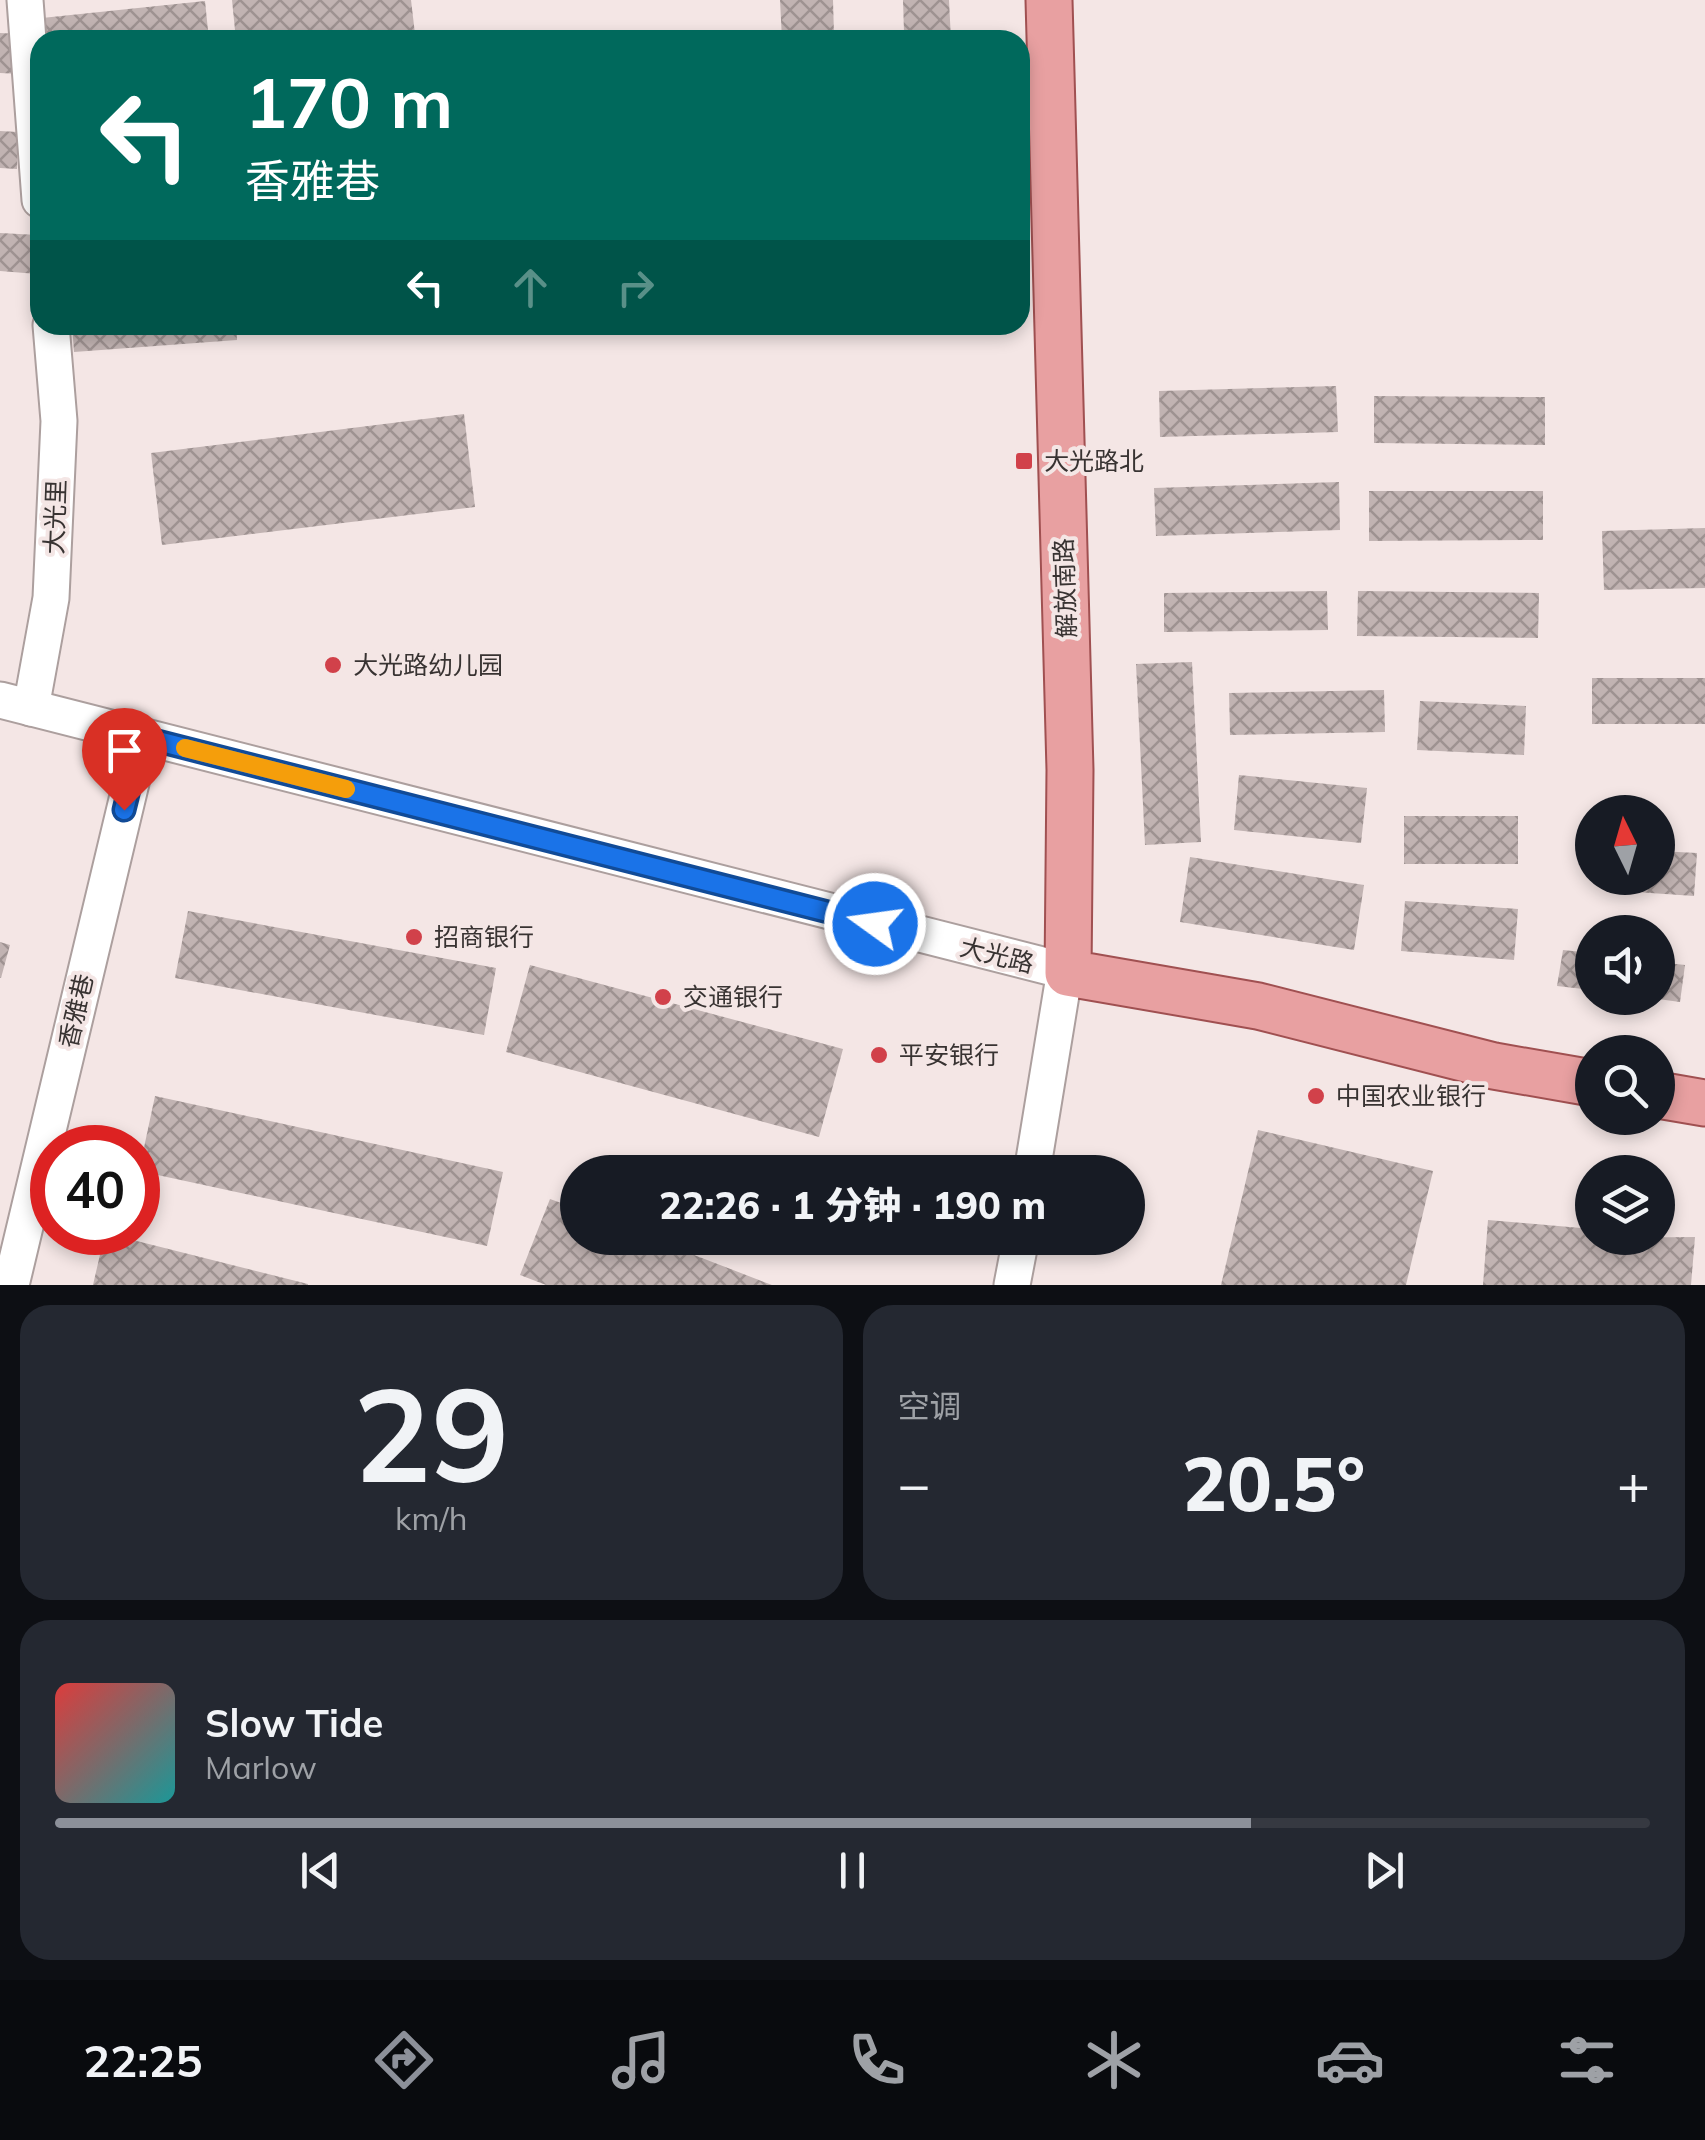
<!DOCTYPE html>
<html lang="zh">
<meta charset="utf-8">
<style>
:root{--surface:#171b24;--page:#242831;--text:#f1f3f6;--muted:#9ea1a6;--line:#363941;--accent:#8c9099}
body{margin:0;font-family:Mulish,"Noto Sans SC",sans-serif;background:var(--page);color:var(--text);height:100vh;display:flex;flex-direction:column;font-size:38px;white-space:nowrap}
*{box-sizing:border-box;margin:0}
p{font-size:32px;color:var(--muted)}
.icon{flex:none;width:55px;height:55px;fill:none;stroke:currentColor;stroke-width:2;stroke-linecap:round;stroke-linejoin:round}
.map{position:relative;height:1285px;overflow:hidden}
.details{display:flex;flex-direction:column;gap:20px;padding:20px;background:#0d0f14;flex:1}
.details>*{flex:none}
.guide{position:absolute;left:30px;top:30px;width:1000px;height:305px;border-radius:30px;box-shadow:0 5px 15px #0003;background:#00695c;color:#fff;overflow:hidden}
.needle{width:65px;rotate:355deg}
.controls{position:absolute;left:1575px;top:795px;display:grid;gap:20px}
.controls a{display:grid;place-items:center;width:100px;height:100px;border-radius:50%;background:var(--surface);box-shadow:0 5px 15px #0003;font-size:50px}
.speed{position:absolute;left:30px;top:1125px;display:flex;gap:20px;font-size:50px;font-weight:700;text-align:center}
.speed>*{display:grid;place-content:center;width:130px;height:130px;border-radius:50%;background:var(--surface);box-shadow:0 5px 15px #0003;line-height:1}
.speed .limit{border:15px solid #d22;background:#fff;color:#111}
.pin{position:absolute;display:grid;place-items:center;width:85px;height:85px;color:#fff;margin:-102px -42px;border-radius:50% 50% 50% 0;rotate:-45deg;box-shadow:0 0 10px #0007}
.pin .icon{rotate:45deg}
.me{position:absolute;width:110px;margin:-55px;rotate:284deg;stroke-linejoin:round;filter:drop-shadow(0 0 8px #0008)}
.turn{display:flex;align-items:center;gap:35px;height:210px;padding:0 50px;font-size:45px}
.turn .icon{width:130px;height:130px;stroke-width:2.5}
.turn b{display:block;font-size:70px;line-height:85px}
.lanes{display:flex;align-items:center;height:95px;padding:0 50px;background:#0003;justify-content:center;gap:50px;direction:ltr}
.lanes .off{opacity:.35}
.big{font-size:75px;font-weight:800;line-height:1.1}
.details .widget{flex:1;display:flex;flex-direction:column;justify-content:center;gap:15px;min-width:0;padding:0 35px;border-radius:30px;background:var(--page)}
.details .dial{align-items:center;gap:0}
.dial b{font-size:130px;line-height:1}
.song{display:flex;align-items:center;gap:30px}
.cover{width:120px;height:120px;border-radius:15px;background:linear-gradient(135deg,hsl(0 70% 55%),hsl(180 70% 35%))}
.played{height:10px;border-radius:5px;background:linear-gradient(90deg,var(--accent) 75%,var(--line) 75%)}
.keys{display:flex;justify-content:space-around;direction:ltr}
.heat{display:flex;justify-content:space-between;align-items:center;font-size:55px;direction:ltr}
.details .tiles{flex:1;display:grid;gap:20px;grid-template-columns:1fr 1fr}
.widget:last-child{grid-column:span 2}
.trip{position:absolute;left:560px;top:1155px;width:585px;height:100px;border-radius:50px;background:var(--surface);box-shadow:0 5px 15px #0003;font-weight:800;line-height:100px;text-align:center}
.menu{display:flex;height:160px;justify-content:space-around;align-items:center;background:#090b0e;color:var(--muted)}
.menu .icon{width:70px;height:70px}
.menu .on{color:var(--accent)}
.menu b{font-size:45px;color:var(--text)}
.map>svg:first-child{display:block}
.building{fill:url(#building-cross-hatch)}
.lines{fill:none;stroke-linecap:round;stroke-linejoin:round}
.minor-casing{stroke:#ac9f9e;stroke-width:39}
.major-casing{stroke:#a05051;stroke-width:49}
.minor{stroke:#fff;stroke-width:35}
.major{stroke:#e8a0a1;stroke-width:45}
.route-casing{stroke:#114b97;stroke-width:25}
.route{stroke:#1a73e8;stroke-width:18}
.slow{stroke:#f59e0b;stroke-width:18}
.poi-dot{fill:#d1414a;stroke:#f4e6e5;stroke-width:4}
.labels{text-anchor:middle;stroke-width:8;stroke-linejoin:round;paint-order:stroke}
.poi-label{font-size:25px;fill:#383332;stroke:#f4e6e5;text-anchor:start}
.street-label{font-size:25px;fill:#383332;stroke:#f4e6e5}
</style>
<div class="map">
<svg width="1705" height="1285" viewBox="0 0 1705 1285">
<defs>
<pattern id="building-cross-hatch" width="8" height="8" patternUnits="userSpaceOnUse" patternTransform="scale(2.5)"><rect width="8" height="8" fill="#c1b3b2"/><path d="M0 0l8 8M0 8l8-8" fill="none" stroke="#9e9291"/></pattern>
</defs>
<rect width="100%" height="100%" fill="#f4e6e5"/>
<!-- building -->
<g class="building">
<polygon points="232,0 411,0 415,34 362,40 236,40"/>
<polygon points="780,0 833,0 834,35 904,32 903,0 949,0 951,40 782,40"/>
<polygon points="205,1 209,40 44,40 42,18"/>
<polygon points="0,33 21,34 20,74 0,73"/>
<polygon points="0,131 18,132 17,169 0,168"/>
<polygon points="0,233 38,235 37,274 0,271"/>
<polygon points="72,325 236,325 237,340 74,352"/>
<polygon points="262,325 339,325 339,328 263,335"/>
<polygon points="1336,386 1338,432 1160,437 1159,391"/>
<polygon points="1374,396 1545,397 1545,445 1374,443"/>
<polygon points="464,414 475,507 162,545 151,453"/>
<polygon points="1339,482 1340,530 1156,536 1154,488"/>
<polygon points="1369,491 1543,491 1543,540 1369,541"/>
<polygon points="1705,528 1705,588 1604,590 1602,531"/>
<polygon points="1327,591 1328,630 1164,632 1164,593"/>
<polygon points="1358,591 1539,593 1538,638 1357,636"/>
<polygon points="1192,662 1201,842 1145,845 1136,664"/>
<rect x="1592" y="678" width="113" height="46"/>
<polygon points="1384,690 1385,732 1230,735 1229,693"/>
<polygon points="1420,701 1526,706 1524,755 1417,750"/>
<polygon points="1239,775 1367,788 1361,843 1234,830"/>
<rect x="1404" y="816" width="114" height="48"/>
<polygon points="1658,851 1697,853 1694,896 1607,890 1608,878 1658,878"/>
<polygon points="1190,857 1364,885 1354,950 1180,922"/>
<polygon points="1405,901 1518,909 1514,960 1401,951"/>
<polygon points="188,911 496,968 484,1035 175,978"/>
<polygon points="0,942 10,945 1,978 0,978"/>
<polygon points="1563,950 1592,953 1592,990 1557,986"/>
<polygon points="1658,962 1685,965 1680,1002 1658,999"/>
<polygon points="530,965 843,1049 819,1137 506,1052"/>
<polygon points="155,1096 503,1172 487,1246 139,1171"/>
<polygon points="1258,1130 1433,1171 1406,1285 1221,1285"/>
<polygon points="550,1199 578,1209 578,1238 650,1238 772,1285 546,1285 520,1275"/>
<polygon points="1488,1220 1592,1229 1592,1238 1695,1237 1691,1285 1483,1285"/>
<polygon points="105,1233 308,1284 308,1285 93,1285"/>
</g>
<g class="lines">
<!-- minor casing -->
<g class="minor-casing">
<g id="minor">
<polyline points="25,0 40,200"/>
<polyline points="0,700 1093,978"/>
<polyline points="31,708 51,598 59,421 51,325"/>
<polyline points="1032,1172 1068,952"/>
<polyline points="11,1285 142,737"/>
<polyline points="1012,1285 1021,1238"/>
</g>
</g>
<!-- major casing -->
<g class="major-casing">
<g id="major">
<polyline points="1049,0 1070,770 1068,973 1258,1006 1494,1066 1592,1083"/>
<polyline points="1658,1095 1705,1103"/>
</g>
</g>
<!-- minor -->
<use href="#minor" class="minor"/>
<!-- major -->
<use href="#major" class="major"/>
</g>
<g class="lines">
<!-- route casing -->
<g class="route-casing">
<polyline id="route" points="124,810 142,737 875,924"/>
</g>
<!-- route -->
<use href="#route" class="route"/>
<!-- slow -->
<polyline class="slow" points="185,748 346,789"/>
</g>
<!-- markers -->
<g class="poi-dot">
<rect x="1014" y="451" width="20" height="20" rx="5"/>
<circle cx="333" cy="665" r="10"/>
<circle cx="414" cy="937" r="10"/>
<circle cx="663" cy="997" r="10"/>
<circle cx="879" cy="1055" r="10"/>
<circle cx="1316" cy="1096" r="10"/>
</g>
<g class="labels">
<!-- poi labels -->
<g class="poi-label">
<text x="1044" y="470">大光路北</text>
<text x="353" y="674">大光路幼儿园</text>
<text x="434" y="946">招商银行</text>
<text x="683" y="1006">交通银行</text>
<text x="899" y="1064">平安银行</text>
<text x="1336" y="1105">中国农业银行</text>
</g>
<!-- street labels -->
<g class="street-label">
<text transform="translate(55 517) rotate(-88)" y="9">大光里</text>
<text transform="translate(1065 588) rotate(-92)" y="9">解放南路</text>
<text transform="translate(997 955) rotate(14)" y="9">大光路</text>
<text transform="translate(76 1011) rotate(-77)" y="9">香雅巷</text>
</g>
</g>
</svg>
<div class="controls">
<a><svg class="needle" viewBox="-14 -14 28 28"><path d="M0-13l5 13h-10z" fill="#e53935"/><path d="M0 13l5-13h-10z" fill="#9ea1a6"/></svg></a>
<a><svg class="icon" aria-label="sound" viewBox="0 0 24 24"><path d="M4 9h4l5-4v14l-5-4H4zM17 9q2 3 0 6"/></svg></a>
<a><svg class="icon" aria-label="search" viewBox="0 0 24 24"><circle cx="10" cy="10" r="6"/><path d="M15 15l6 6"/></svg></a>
<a><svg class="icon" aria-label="layers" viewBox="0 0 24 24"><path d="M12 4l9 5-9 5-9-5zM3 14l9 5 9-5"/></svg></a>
</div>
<div class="speed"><div class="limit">40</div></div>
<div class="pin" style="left:124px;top:810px;background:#d93025"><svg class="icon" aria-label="arrive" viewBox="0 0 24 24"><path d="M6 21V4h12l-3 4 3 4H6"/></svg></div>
<svg class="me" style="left:875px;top:924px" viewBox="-20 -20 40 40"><circle r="17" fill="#1a73e8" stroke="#fff" stroke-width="3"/><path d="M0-11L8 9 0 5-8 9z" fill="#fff"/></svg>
<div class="trip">22:26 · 1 分钟 · 190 m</div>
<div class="guide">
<div class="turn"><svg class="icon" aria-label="left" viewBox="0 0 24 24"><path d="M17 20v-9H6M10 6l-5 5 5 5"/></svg><div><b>170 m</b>香雅巷</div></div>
<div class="lanes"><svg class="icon" aria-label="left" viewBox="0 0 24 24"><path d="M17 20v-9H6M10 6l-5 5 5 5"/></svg><svg class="icon off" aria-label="ahead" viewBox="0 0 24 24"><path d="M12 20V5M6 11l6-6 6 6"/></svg><svg class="icon off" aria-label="right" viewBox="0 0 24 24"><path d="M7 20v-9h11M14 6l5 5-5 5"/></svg></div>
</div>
</div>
<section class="details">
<div class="tiles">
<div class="widget dial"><b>29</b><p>km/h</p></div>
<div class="widget"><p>空调</p>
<div class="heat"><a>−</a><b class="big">20.5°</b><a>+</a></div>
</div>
<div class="widget">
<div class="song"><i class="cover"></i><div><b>Slow Tide</b><p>Marlow</p></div></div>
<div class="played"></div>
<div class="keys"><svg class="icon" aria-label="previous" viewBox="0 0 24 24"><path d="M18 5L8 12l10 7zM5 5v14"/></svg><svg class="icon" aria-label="pause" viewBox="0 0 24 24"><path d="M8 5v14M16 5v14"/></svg><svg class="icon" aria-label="next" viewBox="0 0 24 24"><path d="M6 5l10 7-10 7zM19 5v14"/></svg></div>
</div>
</div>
</section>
<nav class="menu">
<b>22:25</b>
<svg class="icon on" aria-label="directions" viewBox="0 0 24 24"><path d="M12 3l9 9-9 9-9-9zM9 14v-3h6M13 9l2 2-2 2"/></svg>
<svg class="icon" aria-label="music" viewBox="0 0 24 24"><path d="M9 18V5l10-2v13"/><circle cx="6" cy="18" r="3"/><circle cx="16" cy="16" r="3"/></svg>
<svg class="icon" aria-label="phone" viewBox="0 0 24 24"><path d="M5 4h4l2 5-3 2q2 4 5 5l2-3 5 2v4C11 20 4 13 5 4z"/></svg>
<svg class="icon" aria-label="climate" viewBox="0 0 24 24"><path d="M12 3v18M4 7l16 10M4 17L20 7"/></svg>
<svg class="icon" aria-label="car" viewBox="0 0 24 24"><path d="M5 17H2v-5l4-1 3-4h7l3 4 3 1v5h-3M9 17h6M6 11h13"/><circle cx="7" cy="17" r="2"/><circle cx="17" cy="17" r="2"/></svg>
<svg class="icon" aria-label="filters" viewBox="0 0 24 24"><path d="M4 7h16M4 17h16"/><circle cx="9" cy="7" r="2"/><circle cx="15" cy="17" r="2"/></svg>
</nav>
